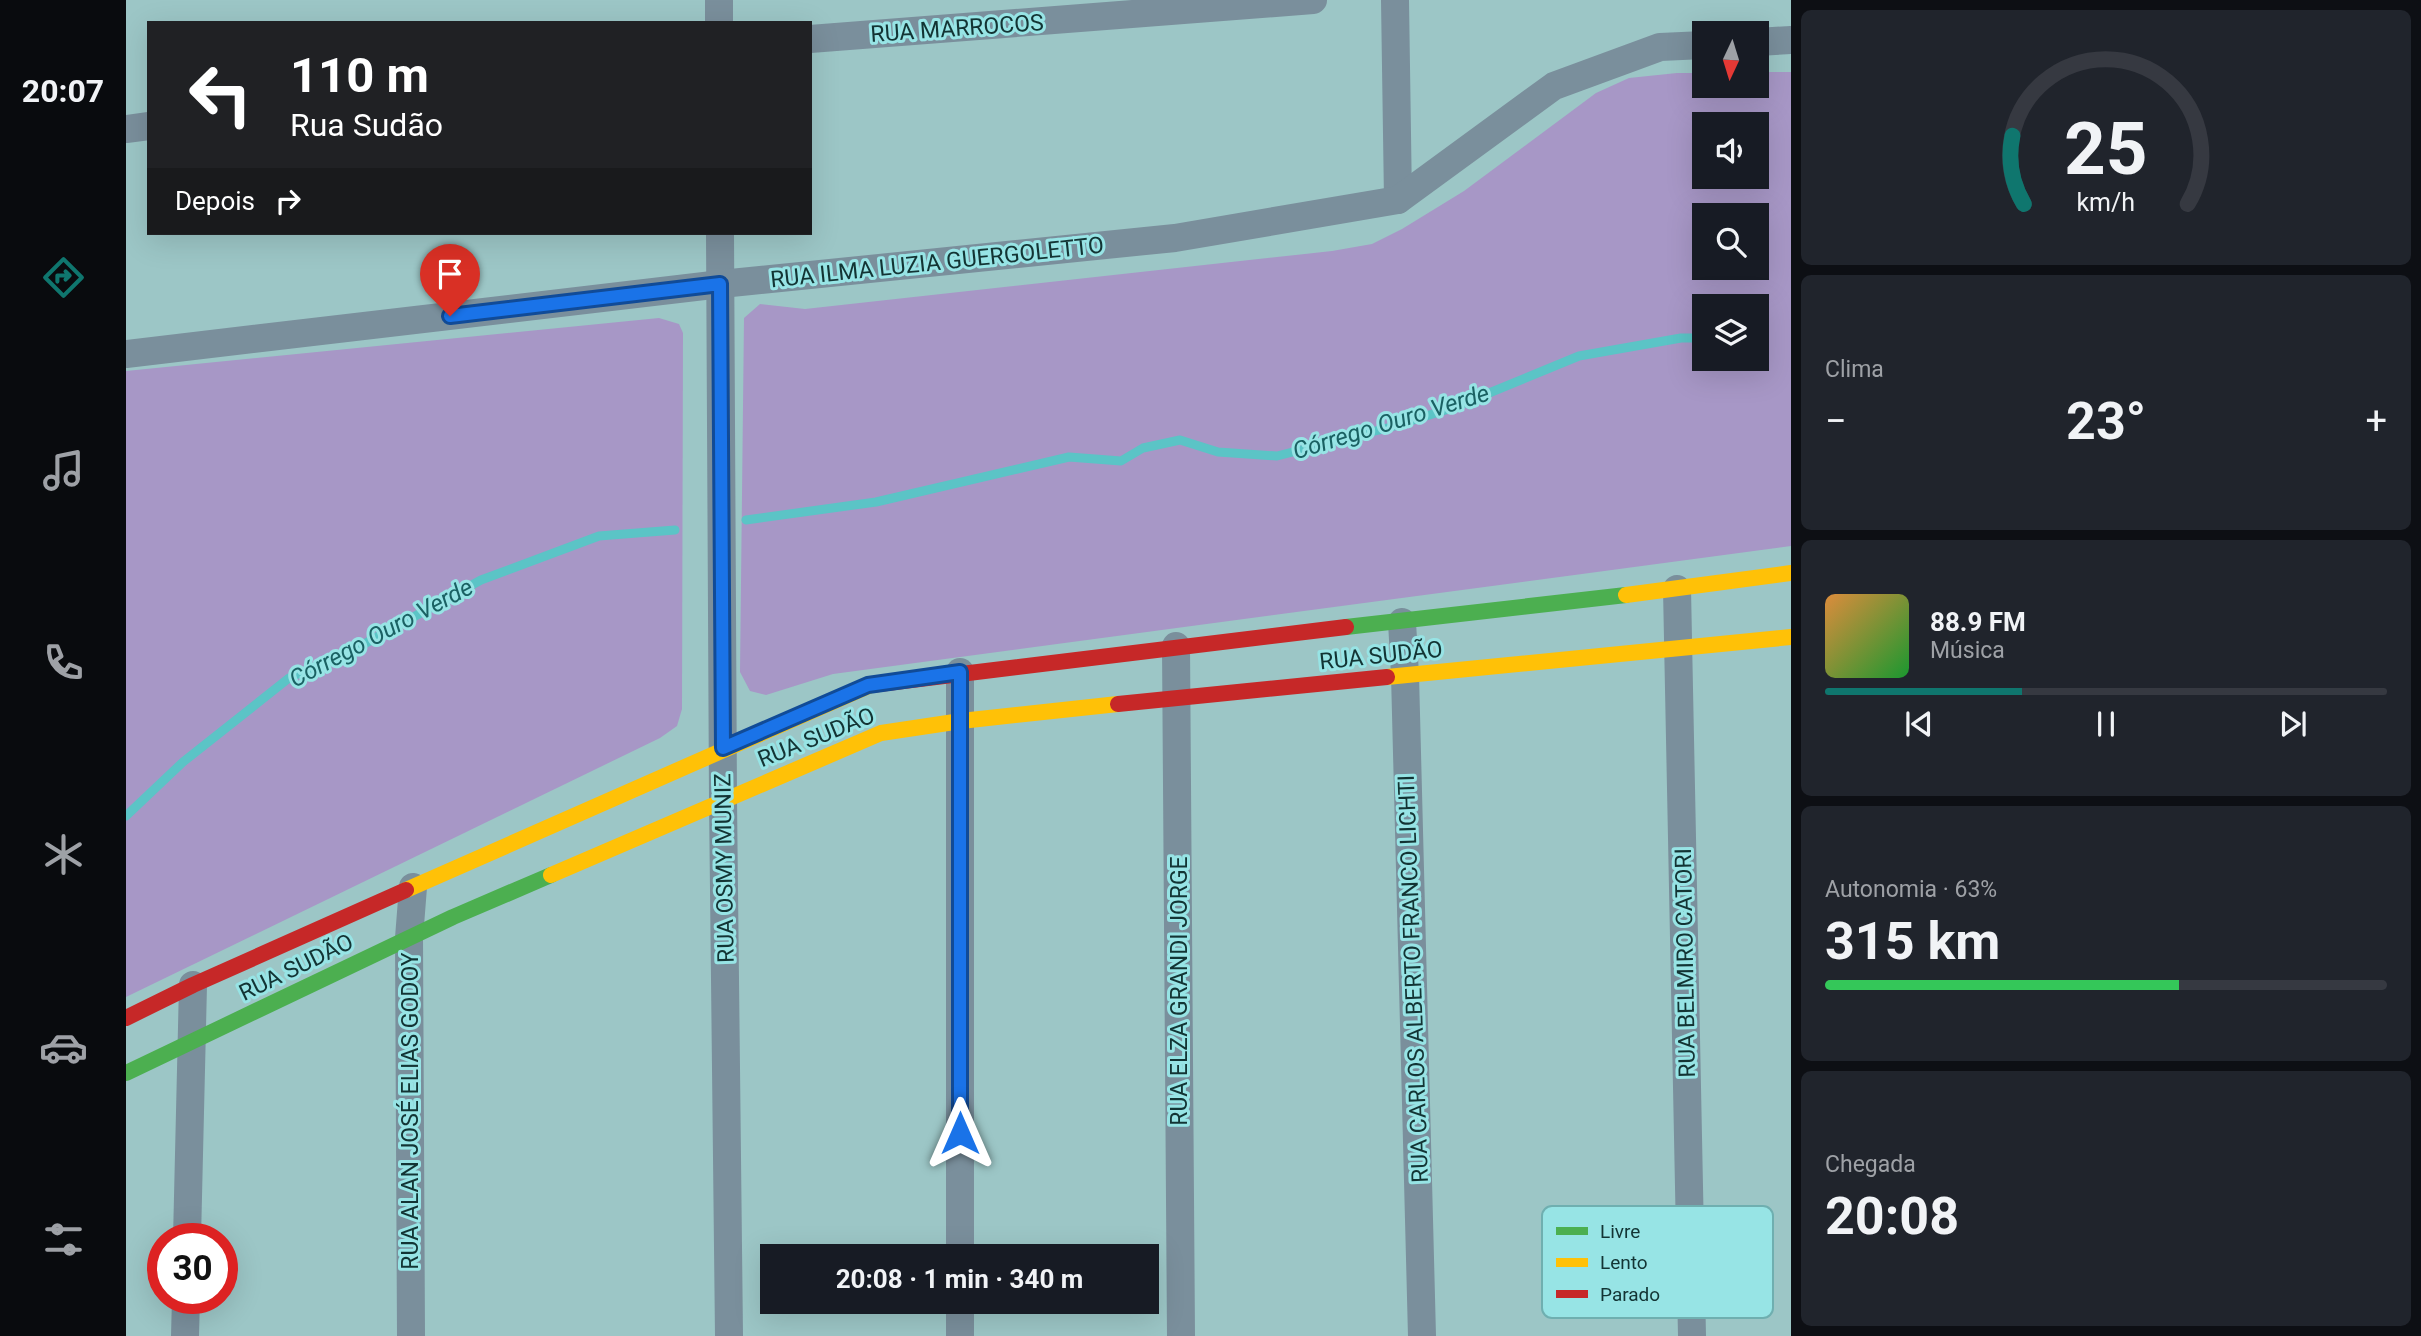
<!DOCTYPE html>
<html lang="pt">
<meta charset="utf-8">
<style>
:root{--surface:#171b24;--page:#20242c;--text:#f1f3f6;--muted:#9ea1a6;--line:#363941;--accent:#0f766e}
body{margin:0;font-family:Roboto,sans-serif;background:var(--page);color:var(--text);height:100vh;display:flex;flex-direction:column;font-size:26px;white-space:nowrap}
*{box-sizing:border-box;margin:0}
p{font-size:23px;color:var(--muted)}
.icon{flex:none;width:38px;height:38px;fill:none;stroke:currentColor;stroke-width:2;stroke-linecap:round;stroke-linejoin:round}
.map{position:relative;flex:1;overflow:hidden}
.drawer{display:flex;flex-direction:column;gap:10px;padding:10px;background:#0d0f14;width:630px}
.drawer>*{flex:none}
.banner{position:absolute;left:21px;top:21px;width:665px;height:214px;border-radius:0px;box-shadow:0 7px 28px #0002;background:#202124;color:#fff;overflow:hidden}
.needle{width:46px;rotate:184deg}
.controls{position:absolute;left:1566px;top:21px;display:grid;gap:14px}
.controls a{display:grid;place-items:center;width:77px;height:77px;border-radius:0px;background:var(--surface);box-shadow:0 7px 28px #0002;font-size:35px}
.speed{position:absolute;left:21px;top:1223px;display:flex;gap:14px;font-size:35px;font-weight:700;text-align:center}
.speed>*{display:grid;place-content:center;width:91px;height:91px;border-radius:50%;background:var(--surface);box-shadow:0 7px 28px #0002;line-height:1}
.speed .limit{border:10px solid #d22;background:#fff;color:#111}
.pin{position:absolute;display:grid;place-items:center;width:60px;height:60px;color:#fff;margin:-72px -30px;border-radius:50% 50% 50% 0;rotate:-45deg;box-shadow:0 0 7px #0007}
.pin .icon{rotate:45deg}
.me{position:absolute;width:77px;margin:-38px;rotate:0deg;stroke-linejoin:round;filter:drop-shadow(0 0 5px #0008)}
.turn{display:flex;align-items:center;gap:24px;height:147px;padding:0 28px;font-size:32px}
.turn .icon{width:91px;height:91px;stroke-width:2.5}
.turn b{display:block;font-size:49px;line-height:60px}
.then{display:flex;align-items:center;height:66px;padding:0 28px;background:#0003;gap:14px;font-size:26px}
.big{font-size:52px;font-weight:700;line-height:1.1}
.drawer .card{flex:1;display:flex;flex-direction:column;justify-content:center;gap:10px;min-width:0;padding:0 24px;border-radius:10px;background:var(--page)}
.drawer .dial{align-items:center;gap:0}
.dial svg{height:182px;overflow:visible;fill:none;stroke:var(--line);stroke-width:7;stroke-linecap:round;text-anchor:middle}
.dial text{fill:var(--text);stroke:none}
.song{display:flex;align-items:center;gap:21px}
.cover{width:84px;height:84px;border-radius:10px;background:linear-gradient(135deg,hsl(30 70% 55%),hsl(130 70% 35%))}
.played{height:7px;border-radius:4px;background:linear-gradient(90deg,var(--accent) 35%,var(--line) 35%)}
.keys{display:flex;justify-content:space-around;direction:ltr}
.heat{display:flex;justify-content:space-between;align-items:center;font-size:38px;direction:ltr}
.charge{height:10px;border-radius:5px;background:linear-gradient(90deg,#34c759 63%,var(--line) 0)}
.trip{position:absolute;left:634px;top:1244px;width:399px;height:70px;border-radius:0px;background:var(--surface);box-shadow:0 7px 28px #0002;font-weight:700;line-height:70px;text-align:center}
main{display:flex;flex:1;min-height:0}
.tab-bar{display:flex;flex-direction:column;width:126px;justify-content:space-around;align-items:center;background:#090b0e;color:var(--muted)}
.tab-bar .icon{width:49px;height:49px}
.tab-bar .current{color:var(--accent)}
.tab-bar b{font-size:32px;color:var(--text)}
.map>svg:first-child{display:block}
.forest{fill:#a797c6;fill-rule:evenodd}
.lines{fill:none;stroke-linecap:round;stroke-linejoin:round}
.stream{stroke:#5bc4c6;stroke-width:9}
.street{stroke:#7a8f9c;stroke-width:28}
.fast{stroke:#4caf50;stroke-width:16}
.slow{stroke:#ffc107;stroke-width:16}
.jam{stroke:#c62828;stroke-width:16}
.route-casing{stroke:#114b97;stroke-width:18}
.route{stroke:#1a73e8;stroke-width:12}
.labels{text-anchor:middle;stroke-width:6;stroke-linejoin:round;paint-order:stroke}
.street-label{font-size:23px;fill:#133434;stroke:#97e4e5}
.water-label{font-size:24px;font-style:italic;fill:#1a6163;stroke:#97e4e5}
.key{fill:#97e4e5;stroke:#6fafb0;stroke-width:2}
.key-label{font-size:19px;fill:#133434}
</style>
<main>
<nav class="tab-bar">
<b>20:07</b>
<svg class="icon current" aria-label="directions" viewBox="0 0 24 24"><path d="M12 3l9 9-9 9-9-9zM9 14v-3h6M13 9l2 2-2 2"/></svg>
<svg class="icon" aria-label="music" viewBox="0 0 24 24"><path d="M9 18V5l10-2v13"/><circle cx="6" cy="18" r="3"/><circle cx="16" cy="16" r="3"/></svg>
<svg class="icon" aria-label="phone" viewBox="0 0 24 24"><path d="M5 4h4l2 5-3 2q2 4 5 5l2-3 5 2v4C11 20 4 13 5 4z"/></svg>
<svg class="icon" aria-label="climate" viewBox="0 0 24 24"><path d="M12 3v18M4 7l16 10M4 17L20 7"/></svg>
<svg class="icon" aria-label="car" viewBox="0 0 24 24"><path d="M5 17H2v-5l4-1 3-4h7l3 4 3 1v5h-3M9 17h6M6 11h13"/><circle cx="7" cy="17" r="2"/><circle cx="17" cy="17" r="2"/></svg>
<svg class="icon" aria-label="filters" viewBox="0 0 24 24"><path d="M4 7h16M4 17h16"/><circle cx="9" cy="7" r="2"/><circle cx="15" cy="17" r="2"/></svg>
</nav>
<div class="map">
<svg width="1665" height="1336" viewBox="0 0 1665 1336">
<rect width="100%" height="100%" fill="#9cc6c6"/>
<!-- forest -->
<g class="forest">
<path d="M1631,72H1665V546L707,674L640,695L624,691L614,672L618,318L634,304L679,309L1206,251L1246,244L1276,229L1338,191L1470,93L1503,78L1551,73H1578V86H1631ZM1578,124H1631V177H1578ZM1578,215H1631V268H1578ZM1578,306H1631V359H1578Z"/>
<polygon points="533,318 553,324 557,333 556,709 551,726 534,738 0,997 0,371"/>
</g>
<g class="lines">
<!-- stream -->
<g class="stream">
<polyline points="620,520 750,502 943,457 995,461 1017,448 1054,440 1092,452 1151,456 1265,427 1329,407 1453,356 1555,338 1578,338"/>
<polyline points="0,816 57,762 163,678 229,649 355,580 473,536 549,530"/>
</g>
<!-- street -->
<g class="street">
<polyline points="593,0 593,23"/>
<polyline points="1269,0 1272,200"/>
<polyline points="684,39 1187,0"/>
<polyline points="1631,42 1665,40"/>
<polyline points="0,129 23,126"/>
<polyline points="594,233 597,800 603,1336"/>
<polyline points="0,354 595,284 1049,238 1272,200 1428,86 1534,47 1578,45"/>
<polyline points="1551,589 1566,1336"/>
<polyline points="1276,622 1279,675 1296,1336"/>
<polyline points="1050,646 1055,1336"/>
<polyline points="61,1239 67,985"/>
<polyline points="834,1256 834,672"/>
<polyline points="59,1336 60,1298"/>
<polyline points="285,1336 283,938 287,887"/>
<polyline points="834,1336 834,1302"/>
</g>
<!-- fast -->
<g class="fast">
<polyline points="1220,627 1500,595"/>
<polyline points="0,1073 327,917 425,875"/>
</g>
<!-- slow -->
<g class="slow">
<polyline points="1500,595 1665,573"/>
<polyline points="1261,677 1665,637"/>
<polyline points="425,875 755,733 835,721 992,704"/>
<polyline points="280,890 745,685"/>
</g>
<!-- jam -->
<g class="jam">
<polyline points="745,685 1220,627"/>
<polyline points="992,704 1261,677"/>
<polyline points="0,1018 67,985 280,890"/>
</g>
</g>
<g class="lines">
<!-- route casing -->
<g class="route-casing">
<polyline id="route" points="324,316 594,284 597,748 742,685 834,672 834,1133"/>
</g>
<!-- route -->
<use href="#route" class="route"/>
</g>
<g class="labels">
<!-- street labels -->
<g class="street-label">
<text transform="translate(831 28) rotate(-4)" y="8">RUA MARROCOS</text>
<text transform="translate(811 262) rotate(-6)" y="8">RUA ILMA LUZIA GUERGOLETTO</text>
<text transform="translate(1255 655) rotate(-6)" y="8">RUA SUDÃO</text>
<text transform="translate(690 737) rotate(-22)" y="8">RUA SUDÃO</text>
<text transform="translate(598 868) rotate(-91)" y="8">RUA OSMY MUNIZ</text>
<text transform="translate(1559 963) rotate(-91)" y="8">RUA BELMIRO CATORI</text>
<text transform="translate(170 967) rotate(-26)" y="8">RUA SUDÃO</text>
<text transform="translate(1287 979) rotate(-92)" y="8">RUA CARLOS ALBERTO FRANCO LICHTI</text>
<text transform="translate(1053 991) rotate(-90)" y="8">RUA ELZA GRANDI JORGE</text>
<text transform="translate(284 1111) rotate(-90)" y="8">RUA ALAN JOSÉ ELIAS GODOY</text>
</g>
<!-- water labels -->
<g class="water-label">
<text transform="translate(1265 422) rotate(-17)" y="8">Córrego Ouro Verde</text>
<text transform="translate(255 633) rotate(-28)" y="8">Córrego Ouro Verde</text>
</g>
</g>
<!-- legend -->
<rect x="1416" y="1206" width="231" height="112" rx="10" class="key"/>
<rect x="1430" y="1227" width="32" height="8" fill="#4caf50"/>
<rect x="1430" y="1258" width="32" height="9" fill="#ffc107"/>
<rect x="1430" y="1290" width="32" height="8" fill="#c62828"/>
<g class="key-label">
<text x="1474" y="1238">Livre</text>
<text x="1474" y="1269">Lento</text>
<text x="1474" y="1301">Parado</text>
</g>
</svg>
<div class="controls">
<a><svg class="needle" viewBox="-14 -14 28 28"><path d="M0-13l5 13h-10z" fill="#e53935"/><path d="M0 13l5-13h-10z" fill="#9ea1a6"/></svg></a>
<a><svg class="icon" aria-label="sound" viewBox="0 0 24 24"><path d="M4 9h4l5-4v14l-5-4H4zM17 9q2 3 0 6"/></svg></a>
<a><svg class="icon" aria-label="search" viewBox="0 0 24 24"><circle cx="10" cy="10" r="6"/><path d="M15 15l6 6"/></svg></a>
<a><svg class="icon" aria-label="layers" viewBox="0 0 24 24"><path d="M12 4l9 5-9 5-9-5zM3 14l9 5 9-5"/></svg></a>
</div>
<div class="speed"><div class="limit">30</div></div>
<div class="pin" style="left:324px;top:316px;background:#d93025"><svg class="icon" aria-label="arrive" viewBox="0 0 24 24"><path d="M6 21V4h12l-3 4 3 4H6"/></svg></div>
<svg class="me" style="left:834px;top:1133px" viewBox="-20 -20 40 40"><path d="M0-17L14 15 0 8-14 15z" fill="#1a73e8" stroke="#fff" stroke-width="4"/></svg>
<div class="trip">20:08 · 1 min · 340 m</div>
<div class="banner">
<div class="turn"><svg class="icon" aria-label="left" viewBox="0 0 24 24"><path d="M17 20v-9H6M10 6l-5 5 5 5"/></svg><div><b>110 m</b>Rua Sudão</div></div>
<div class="then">Depois<svg class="icon" aria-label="right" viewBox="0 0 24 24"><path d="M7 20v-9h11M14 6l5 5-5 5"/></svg></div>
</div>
</div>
<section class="drawer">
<div class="card dial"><svg viewBox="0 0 100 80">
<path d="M14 69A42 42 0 1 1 86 69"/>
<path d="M14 69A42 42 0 0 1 9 39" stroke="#0f766e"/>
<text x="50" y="56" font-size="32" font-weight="700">25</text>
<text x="50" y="72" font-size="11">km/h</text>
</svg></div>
<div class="card"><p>Clima</p>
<div class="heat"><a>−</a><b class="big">23°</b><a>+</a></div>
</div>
<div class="card">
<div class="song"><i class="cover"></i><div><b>88.9 FM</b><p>Música</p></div></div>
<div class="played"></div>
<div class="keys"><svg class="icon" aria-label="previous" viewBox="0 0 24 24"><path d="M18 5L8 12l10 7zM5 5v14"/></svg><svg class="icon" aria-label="pause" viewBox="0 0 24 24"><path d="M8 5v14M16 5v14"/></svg><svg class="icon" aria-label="next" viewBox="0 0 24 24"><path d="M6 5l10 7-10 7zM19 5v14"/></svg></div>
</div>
<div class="card"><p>Autonomia · 63%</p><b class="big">315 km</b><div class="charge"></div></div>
<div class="card"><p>Chegada</p><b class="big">20:08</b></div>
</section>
</main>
